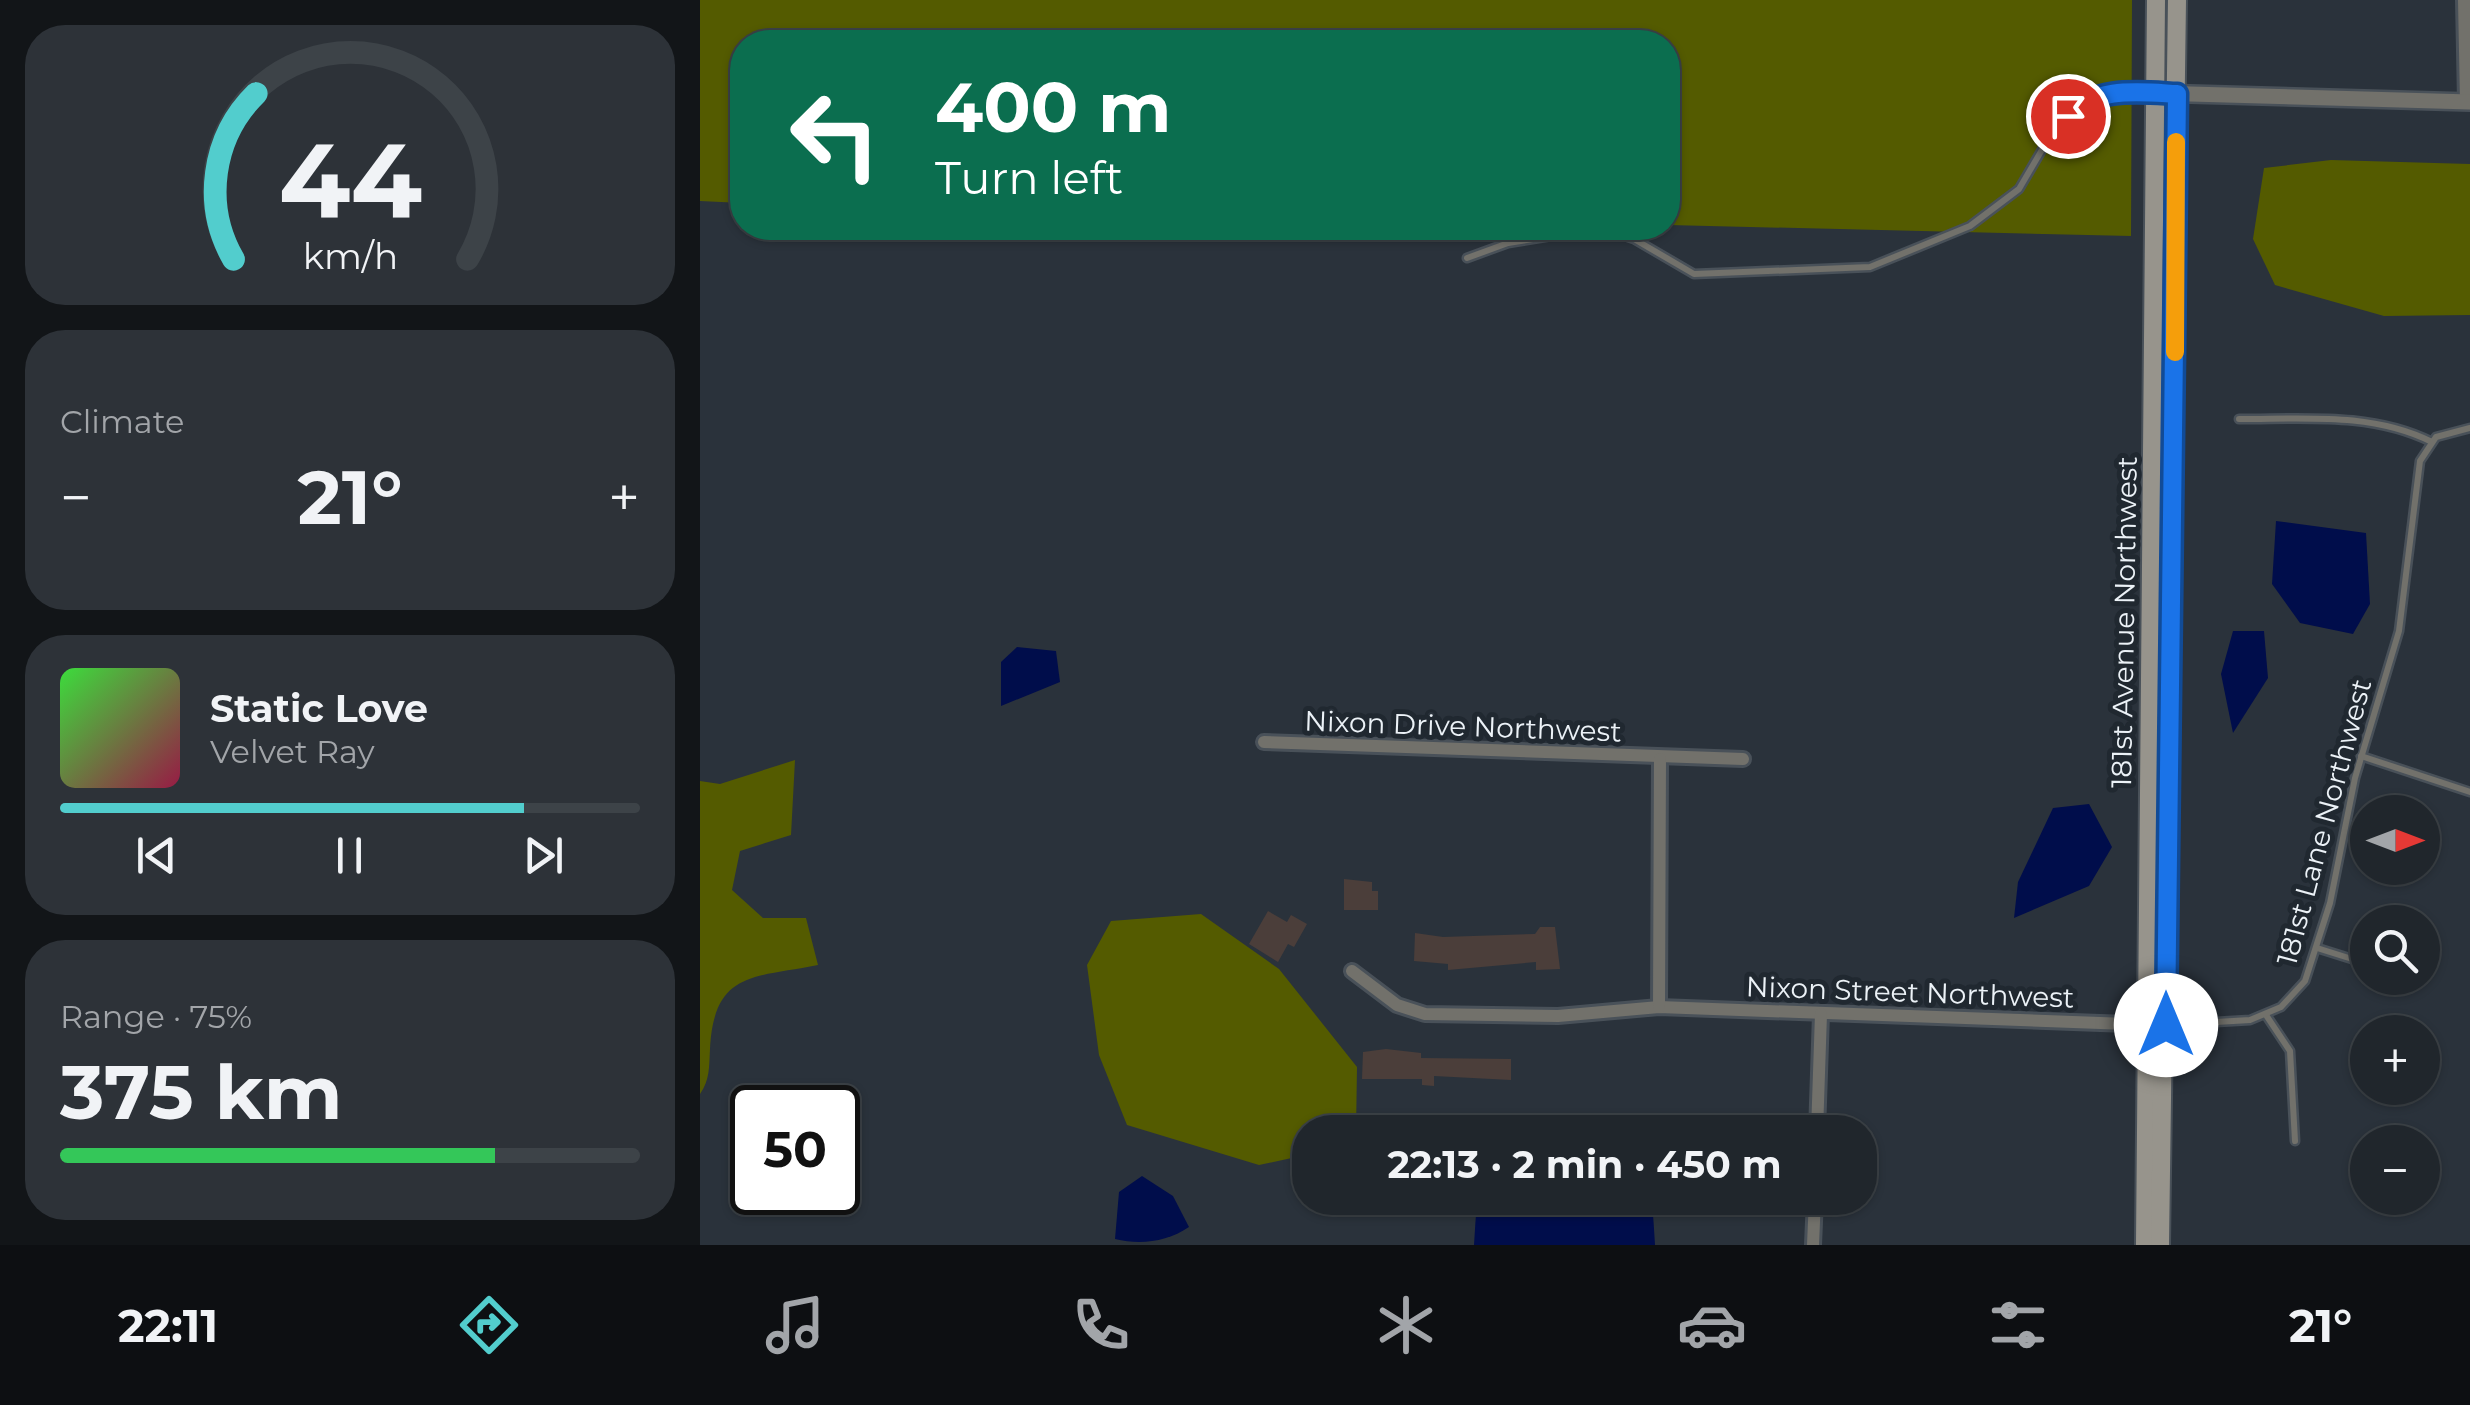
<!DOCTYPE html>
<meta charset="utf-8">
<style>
:root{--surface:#20262c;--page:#2d3238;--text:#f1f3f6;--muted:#a2a5a9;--line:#3d4348;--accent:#52cdcd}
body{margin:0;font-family:Montserrat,sans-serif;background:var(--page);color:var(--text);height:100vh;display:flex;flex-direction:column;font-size:38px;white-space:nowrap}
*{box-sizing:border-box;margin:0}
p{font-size:32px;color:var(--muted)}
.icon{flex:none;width:55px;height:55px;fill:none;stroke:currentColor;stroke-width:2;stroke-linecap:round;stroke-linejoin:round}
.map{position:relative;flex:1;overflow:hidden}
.panel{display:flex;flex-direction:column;gap:25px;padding:25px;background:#121518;width:700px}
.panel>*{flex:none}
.hud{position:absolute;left:30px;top:30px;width:950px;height:210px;border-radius:40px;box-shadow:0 2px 8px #0004,0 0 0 2px var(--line);background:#0b6e4f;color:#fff;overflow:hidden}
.needle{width:65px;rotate:90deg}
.fabs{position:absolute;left:1650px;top:795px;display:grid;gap:20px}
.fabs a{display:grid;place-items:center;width:90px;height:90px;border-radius:50%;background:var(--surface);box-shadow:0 2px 8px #0004,0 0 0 2px var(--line);font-size:50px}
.speed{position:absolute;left:30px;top:1085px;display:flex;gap:20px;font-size:50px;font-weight:700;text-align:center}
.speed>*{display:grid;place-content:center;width:130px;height:130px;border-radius:50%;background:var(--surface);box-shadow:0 2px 8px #0004,0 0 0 2px var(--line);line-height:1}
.speed .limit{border:5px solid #111;border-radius:15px;background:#fff;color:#111}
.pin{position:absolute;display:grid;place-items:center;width:85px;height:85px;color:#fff;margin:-42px;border:5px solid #fff;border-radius:50%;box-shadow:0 2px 10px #0007}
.me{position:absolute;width:110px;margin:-55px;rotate:0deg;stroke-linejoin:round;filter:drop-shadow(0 0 8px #0008)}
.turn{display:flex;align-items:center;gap:35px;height:210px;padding:0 40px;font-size:45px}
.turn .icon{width:130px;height:130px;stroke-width:2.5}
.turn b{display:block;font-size:70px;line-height:85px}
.big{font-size:75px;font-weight:700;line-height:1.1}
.panel .widget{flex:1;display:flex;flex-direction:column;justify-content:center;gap:15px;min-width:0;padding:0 35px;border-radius:40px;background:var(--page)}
.panel .dial{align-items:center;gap:0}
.dial svg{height:260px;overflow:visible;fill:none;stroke:var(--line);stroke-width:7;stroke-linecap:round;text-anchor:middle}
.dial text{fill:var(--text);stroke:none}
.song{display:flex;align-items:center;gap:30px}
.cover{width:120px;height:120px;border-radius:15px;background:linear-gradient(135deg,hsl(120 70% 55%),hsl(340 70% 35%))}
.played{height:10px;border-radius:5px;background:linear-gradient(90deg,var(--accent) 80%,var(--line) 80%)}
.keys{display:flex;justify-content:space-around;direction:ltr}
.heat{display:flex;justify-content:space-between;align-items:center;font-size:55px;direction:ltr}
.charge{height:15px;border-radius:8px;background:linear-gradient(90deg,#34c759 75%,var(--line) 0)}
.trip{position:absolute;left:592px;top:1115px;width:585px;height:100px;border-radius:40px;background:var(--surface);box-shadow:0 2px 8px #0004,0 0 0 2px var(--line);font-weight:700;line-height:100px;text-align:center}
.tab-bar{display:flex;height:160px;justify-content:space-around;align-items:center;background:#0d0f12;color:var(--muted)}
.tab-bar .icon{width:70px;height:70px}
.tab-bar .active{color:var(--accent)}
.tab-bar b{font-size:45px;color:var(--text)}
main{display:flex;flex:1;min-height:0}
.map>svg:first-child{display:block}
.green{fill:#545b00}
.water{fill:#000d4b}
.building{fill:#4b3e3a}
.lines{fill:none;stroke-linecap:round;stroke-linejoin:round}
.service-casing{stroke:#495159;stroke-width:11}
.minor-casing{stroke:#495159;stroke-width:18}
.tertiary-casing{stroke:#495159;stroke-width:20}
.secondary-casing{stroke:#495159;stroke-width:22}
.service{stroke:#72716b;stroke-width:6}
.minor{stroke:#72716b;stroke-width:12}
.tertiary{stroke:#72716b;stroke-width:15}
.secondary{stroke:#97948c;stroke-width:18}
.route-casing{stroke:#114b97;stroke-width:25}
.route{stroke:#1a73e8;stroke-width:18}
.slow{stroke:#f59e0b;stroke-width:18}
.labels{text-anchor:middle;stroke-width:10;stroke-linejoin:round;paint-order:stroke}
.street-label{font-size:28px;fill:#ecf2f7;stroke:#202830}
</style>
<main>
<section class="panel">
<div class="widget dial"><svg viewBox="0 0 100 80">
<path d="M14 69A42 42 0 1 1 86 69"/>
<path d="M14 69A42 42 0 0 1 21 18" stroke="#52cdcd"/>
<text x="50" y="56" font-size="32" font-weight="700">44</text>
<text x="50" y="72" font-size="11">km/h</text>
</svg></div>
<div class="widget"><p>Climate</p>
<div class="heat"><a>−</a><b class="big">21°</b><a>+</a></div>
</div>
<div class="widget">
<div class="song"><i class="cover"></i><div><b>Static Love</b><p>Velvet Ray</p></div></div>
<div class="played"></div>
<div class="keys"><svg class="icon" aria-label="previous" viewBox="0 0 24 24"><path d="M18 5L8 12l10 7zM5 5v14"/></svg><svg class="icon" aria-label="pause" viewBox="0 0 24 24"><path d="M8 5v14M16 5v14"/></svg><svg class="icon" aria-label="next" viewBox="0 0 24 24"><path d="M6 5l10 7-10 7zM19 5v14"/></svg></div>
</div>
<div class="widget"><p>Range · 75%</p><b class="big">375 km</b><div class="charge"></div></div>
</section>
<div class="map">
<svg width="1770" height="1245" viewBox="0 0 1770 1245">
<rect width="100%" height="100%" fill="#2a323b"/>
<!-- green -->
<g class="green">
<polygon points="0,0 1432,0 1431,236 968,225 968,42 42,42 42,203 0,201"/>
<polygon points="1631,160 1770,164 1770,315 1684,316 1575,285 1553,239 1564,168"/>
<path d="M95,760L91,835L40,851L32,890L63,918H106L118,965C53,978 14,971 10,1049C9,1067 10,1080 0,1094V781L20,784Z"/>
<polygon points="501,914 579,969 657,1067 656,1132 610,1132 610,1154 559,1165 427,1125 399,1055 387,965 411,921"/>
</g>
<!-- water -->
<g class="water">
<polygon points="1576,521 1666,533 1670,604 1653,634 1600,623 1572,584"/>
<polygon points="1533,631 1564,631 1568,678 1533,733 1521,674"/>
<polygon points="317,647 356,651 360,682 301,706 301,662"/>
<polygon points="1389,804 1412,847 1389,886 1314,918 1318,882 1353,808"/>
<path d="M442,1176L473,1196L489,1227C467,1242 440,1245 415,1239L419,1192Z"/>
<polygon points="777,1198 952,1198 955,1245 774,1245"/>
</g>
<!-- building -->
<g class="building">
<polygon points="644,879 672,882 672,891 678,891 678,910 644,910"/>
<polygon points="568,911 587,922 591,915 607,924 594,947 588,944 578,962 549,944"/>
<polygon points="840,927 855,927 860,969 836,970 836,962 748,970 748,964 714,961 715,933 743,937 835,934"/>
<polygon points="686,1049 721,1053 721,1058 811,1059 811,1080 734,1076 734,1086 722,1085 722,1079 662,1079 663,1052"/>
</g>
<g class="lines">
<!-- service casing -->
<g class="service-casing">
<g id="service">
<polyline points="767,258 808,243 901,228 934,239 994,274 1170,267 1270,226 1319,189 1353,131 1382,100 1425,92 1454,93"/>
<path d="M1539,419C1604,419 1672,412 1732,442"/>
<polyline points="1661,756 1770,792"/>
<polyline points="1617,948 1668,964"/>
<polyline points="1711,978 1720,980"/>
<polyline points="1566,1015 1590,1051 1595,1141"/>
<polyline points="1465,1025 1550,1020 1581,1007 1605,981 1630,903 1655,778 1699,631 1720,461 1736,437 1770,428"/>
</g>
</g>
<!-- minor casing -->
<g class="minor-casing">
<g id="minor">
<polyline points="1764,0 1766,102"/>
<polyline points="564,742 1043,759"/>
<polyline points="652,971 697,1005 725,1014 858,1016 959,1007 1455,1025"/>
<polyline points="959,1007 960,759"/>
<polyline points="1117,1132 1121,1014"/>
<polyline points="1113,1245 1115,1198"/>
</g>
</g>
<!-- tertiary casing -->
<g class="tertiary-casing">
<polyline id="tertiary" points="1455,93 1770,102"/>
</g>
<!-- secondary casing -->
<g class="secondary-casing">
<g id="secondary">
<polyline points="1445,1245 1456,0"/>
<polyline points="1460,1245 1477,0"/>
</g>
</g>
<!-- service -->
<use href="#service" class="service"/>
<!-- minor -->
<use href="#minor" class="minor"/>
<!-- tertiary -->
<use href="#tertiary" class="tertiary"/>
<!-- secondary -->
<use href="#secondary" class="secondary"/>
</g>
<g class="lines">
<!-- route casing -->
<g class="route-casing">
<path id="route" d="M1368,116C1395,86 1439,92 1477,94L1466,1025"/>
</g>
<!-- route -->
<use href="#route" class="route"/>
<!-- slow -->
<polyline class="slow" points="1475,352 1476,142"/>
</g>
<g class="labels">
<!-- street labels -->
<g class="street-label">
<text transform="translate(1424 622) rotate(-89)" y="10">181st Avenue Northwest</text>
<text transform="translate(763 726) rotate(2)" y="10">Nixon Drive Northwest</text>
<text transform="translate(1624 822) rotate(-75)" y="10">181st Lane Northwest</text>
<text transform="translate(1210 992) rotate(2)" y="10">Nixon Street Northwest</text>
</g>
</g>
</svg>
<div class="fabs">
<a><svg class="needle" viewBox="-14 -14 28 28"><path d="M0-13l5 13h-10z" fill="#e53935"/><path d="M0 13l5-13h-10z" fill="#a2a5a9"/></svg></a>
<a><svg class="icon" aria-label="search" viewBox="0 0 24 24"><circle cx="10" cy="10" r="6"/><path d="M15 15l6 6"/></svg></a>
<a>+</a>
<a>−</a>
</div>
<div class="speed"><div class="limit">50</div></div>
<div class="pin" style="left:1368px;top:116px;background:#d93025"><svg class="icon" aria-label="arrive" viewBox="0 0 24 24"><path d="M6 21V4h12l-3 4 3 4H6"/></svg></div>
<svg class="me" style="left:1466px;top:1025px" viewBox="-20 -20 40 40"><circle r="19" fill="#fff"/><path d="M0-13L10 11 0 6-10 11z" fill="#1a73e8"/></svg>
<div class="trip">22:13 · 2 min · 450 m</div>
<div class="hud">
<div class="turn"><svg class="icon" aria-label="left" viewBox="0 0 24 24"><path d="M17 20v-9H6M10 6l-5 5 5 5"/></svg><div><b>400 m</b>Turn left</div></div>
</div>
</div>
</main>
<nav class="tab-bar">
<b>22:11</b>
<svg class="icon active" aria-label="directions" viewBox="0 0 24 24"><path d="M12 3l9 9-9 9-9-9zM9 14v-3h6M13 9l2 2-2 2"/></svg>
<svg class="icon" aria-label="music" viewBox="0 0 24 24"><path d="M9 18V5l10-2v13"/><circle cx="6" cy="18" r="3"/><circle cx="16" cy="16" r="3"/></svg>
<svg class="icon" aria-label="phone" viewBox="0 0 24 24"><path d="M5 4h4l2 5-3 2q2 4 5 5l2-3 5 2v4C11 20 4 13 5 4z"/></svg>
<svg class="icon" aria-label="climate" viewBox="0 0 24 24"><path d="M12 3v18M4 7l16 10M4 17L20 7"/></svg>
<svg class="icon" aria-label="car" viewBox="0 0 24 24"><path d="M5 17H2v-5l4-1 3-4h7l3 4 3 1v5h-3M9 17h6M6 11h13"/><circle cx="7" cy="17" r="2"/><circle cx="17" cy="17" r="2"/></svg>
<svg class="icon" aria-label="filters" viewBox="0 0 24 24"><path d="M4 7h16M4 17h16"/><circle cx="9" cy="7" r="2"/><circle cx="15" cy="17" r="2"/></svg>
<b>21°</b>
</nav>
